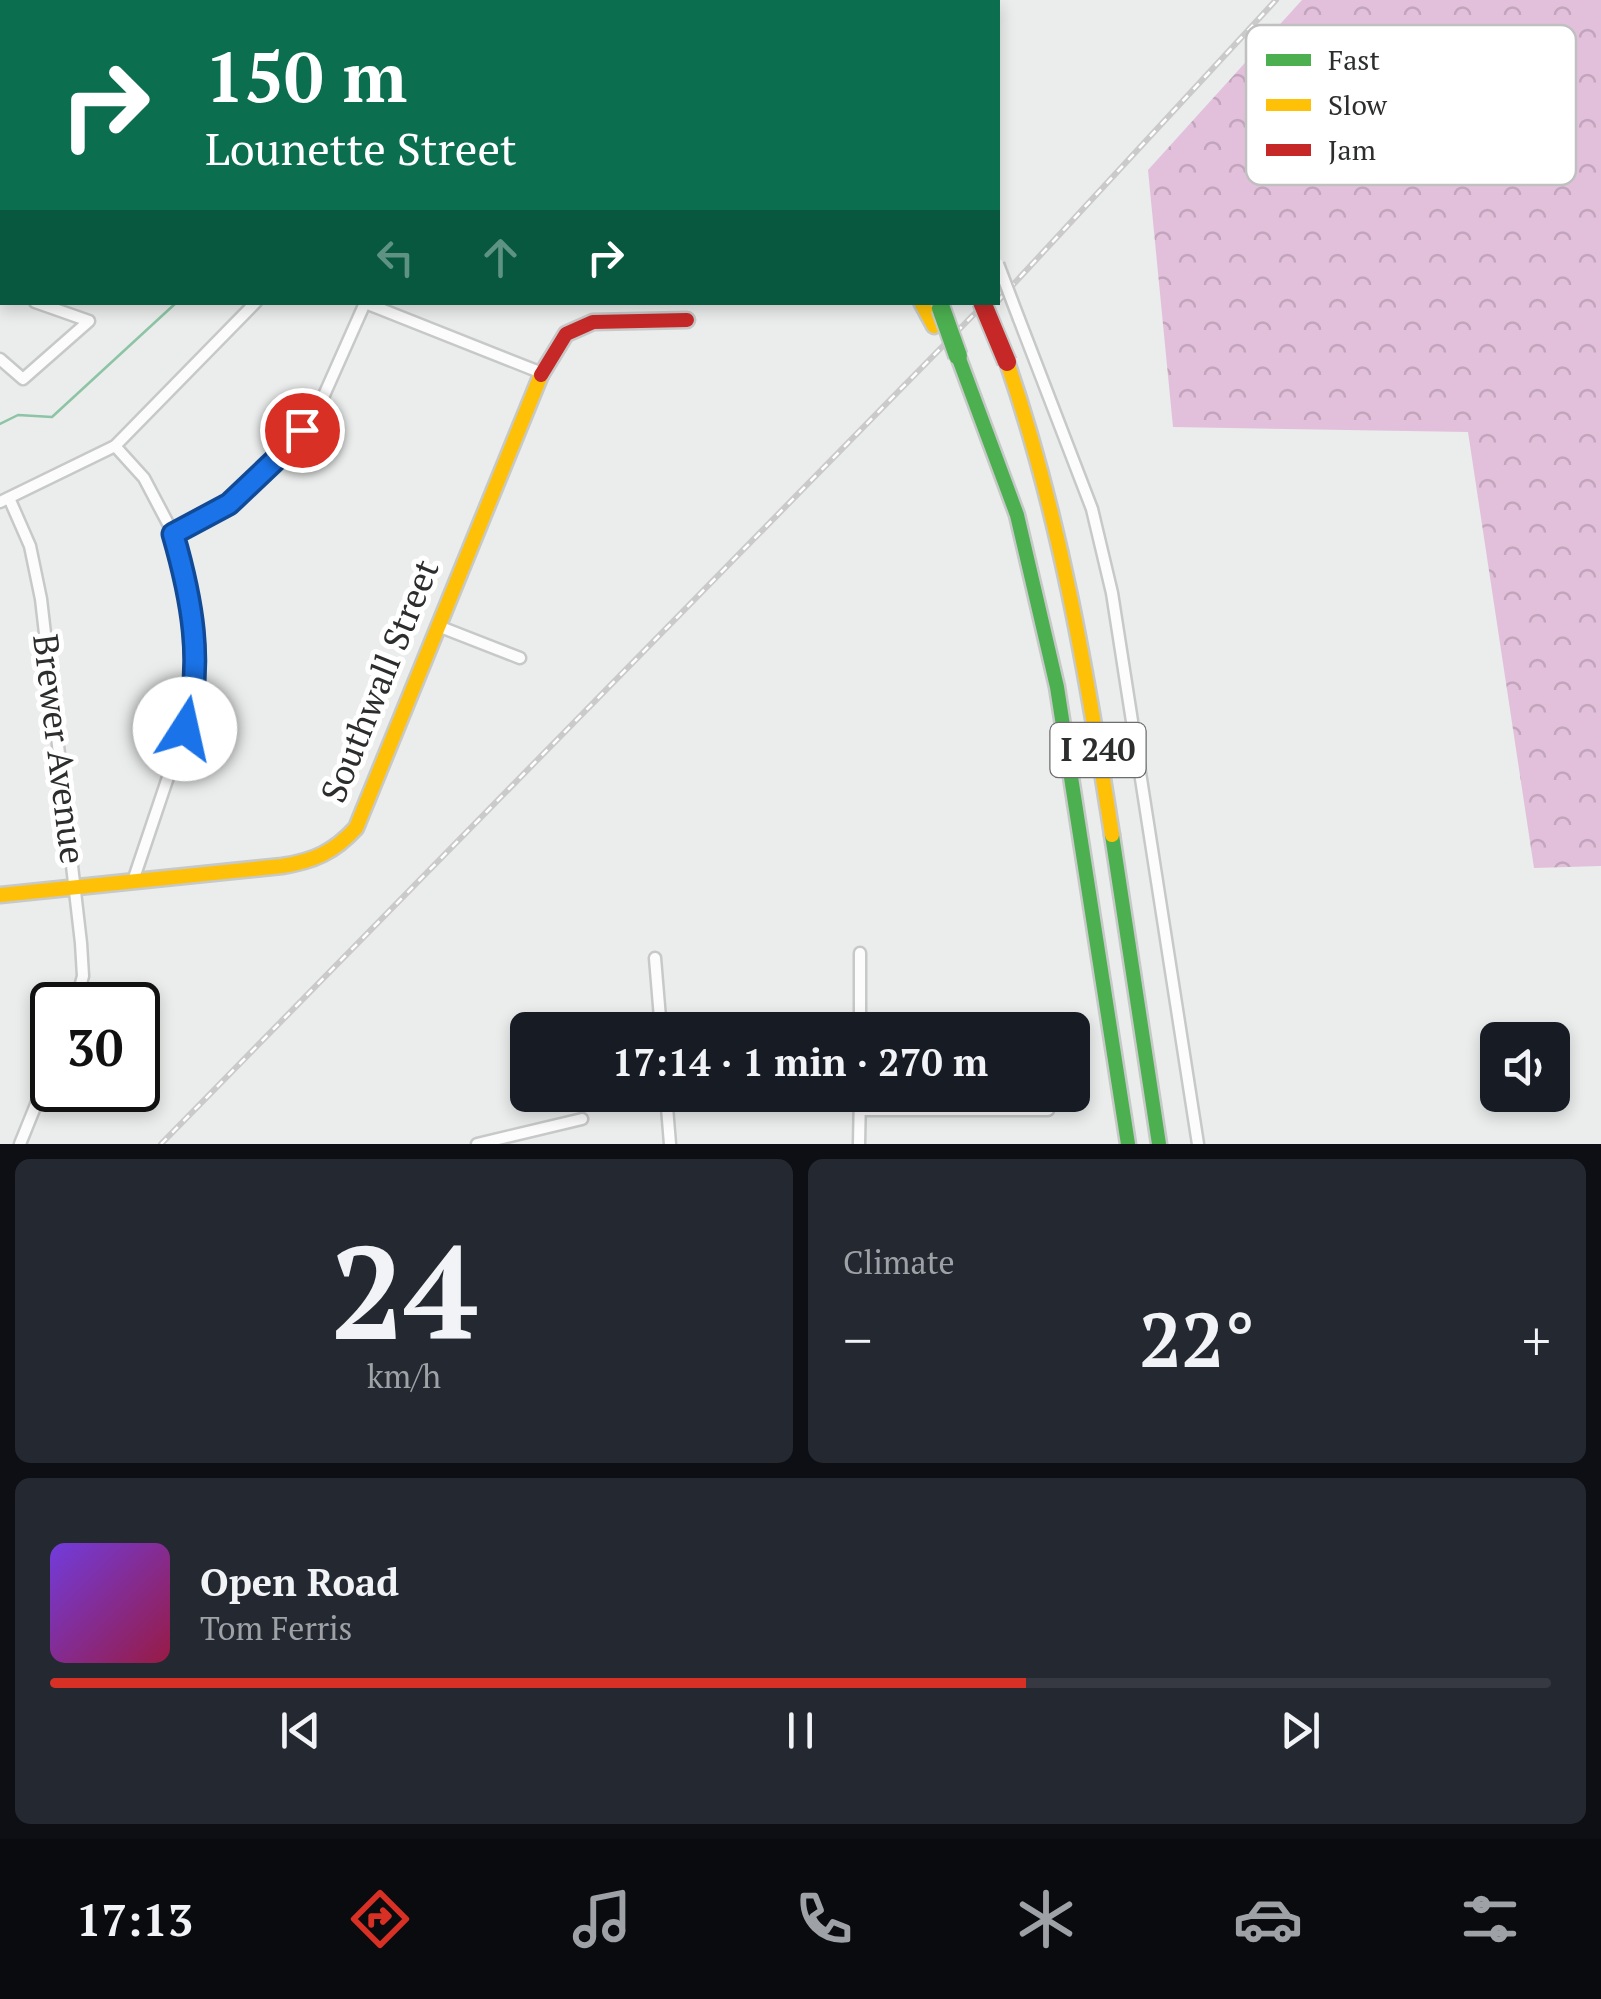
<!DOCTYPE html>
<meta charset="utf-8">
<style>
:root{--surface:#171b24;--page:#242831;--text:#f1f3f6;--muted:#9ea1a6;--line:#363941;--accent:#d93025}
body{margin:0;font-family:"PT Serif",serif;background:var(--page);color:var(--text);height:100vh;display:flex;flex-direction:column;font-size:38px;white-space:nowrap}
*{box-sizing:border-box;margin:0}
p{font-size:32px;color:var(--muted)}
.icon{flex:none;width:55px;height:55px;fill:none;stroke:currentColor;stroke-width:2;stroke-linecap:round;stroke-linejoin:round}
.map{position:relative;height:1144px;overflow:hidden}
.side{display:flex;flex-direction:column;gap:15px;padding:15px;background:#0d0f14;flex:1}
.side>*{flex:none}
.banner{position:absolute;left:0px;top:0px;width:1000px;height:305px;box-shadow:0 5px 15px #0003;background:#0b6e4f;color:#fff;overflow:hidden}
.buttons{position:absolute;left:1480px;top:1022px;display:grid;gap:20px}
.buttons a{display:grid;place-items:center;width:90px;height:90px;border-radius:15px;background:var(--surface);box-shadow:0 5px 15px #0003;font-size:50px}
.speed{position:absolute;left:30px;top:982px;display:flex;gap:20px;font-size:50px;font-weight:700;text-align:center}
.speed>*{display:grid;place-content:center;width:130px;height:130px;border-radius:50%;background:var(--surface);box-shadow:0 5px 15px #0003;line-height:1}
.speed .limit{border:5px solid #111;border-radius:15px;background:#fff;color:#111}
.pin{position:absolute;display:grid;place-items:center;width:85px;height:85px;color:#fff;margin:-42px;border:5px solid #fff;border-radius:50%;box-shadow:0 2px 10px #0007}
.me{position:absolute;width:110px;margin:-55px;rotate:10deg;stroke-linejoin:round;filter:drop-shadow(0 0 8px #0008)}
.turn{display:flex;align-items:center;gap:35px;height:210px;padding:0 40px;font-size:45px}
.turn .icon{width:130px;height:130px;stroke-width:2.5}
.turn b{display:block;font-size:70px;line-height:85px}
.lanes{display:flex;align-items:center;height:95px;padding:0 40px;background:#0003;justify-content:center;gap:50px;direction:ltr}
.lanes .off{opacity:.35}
.big{font-size:75px;font-weight:700;line-height:1.1}
.side .card{flex:1;display:flex;flex-direction:column;justify-content:center;gap:15px;min-width:0;padding:0 35px;border-radius:15px;background:var(--page)}
.side .dial{align-items:center;gap:0}
.dial b{font-size:130px;line-height:1}
.song{display:flex;align-items:center;gap:30px}
.cover{width:120px;height:120px;border-radius:15px;background:linear-gradient(135deg,hsl(260 70% 55%),hsl(340 70% 35%))}
.played{height:10px;border-radius:5px;background:linear-gradient(90deg,var(--accent) 65%,var(--line) 65%)}
.keys{display:flex;justify-content:space-around;direction:ltr}
.heat{display:flex;justify-content:space-between;align-items:center;font-size:55px;direction:ltr}
.side .tiles{flex:1;display:grid;gap:15px;grid-template-columns:1fr 1fr}
.card:last-child{grid-column:span 2}
.trip{position:absolute;left:510px;top:1012px;width:580px;height:100px;border-radius:15px;background:var(--surface);box-shadow:0 5px 15px #0003;font-weight:700;line-height:100px;text-align:center}
.menu{display:flex;height:160px;justify-content:space-around;align-items:center;background:#090b0e;color:var(--muted)}
.menu .icon{width:70px;height:70px}
.menu .selected{color:var(--accent)}
.menu b{font-size:45px;color:var(--text)}
.map>svg:first-child{display:block}
.forest{fill:url(#forest-crowns)}
.lines{fill:none;stroke-linecap:round;stroke-linejoin:round}
.stream{stroke:#8cc4a5;stroke-width:2.5}
.street-casing{stroke:#c7c9c8;stroke-width:15}
.fast-casing{stroke:#c7c9c8;stroke-width:19}
.slow-casing{stroke:#c7c9c8;stroke-width:19}
.jam-casing{stroke:#c7c9c8;stroke-width:19}
.street{stroke:#fcfcfc;stroke-width:10}
.fast{stroke:#4caf50;stroke-width:14}
.slow{stroke:#ffc107;stroke-width:14}
.jam{stroke:#c62828;stroke-width:14}
.rail-casing{stroke:#cacaca;stroke-width:6}
.rail{stroke:#fff;stroke-width:2.5;stroke-dasharray:8;stroke-linecap:butt}
.street-bridge-casing{stroke:#c7c9c8;stroke-width:15;stroke-linecap:butt}
.fast-bridge-casing{stroke:#c7c9c8;stroke-width:22;stroke-linecap:butt}
.jam-bridge-casing{stroke:#c7c9c8;stroke-width:22;stroke-linecap:butt}
.street-bridge{stroke:#fcfcfc;stroke-width:10}
.fast-bridge{stroke:#4caf50;stroke-width:18}
.jam-bridge{stroke:#c62828;stroke-width:18}
.route-casing{stroke:#114b97;stroke-width:25}
.route{stroke:#1a73e8;stroke-width:18}
.labels{text-anchor:middle;stroke-width:10;stroke-linejoin:round;paint-order:stroke}
.shield{fill:#fff;stroke:#6b6d6c;stroke-width:2.5}
.shield-label{font-size:32px;font-weight:bold;fill:#2c2e2d}
.street-label{font-size:35px;fill:#2c2e2d;stroke:#fff}
.key{fill:#fff;stroke:#c0c0c0;stroke-width:2.5}
.key-label{font-size:28px;fill:#2c2e2d}
</style>
<div class="map">
<svg width="1601" height="1144" viewBox="0 0 1601 1144">
<defs>
<pattern id="forest-crowns" width="20" height="18" patternUnits="userSpaceOnUse" patternTransform="scale(2.5)"><rect width="20" height="18" fill="#e2c0db"/><path d="M2 6a3 3 0 1 1 6 0M12 15a3 3 0 1 1 6 0" fill="none" stroke="#c2a5bc"/></pattern>
</defs>
<rect width="100%" height="100%" fill="#eaedeb"/>
<!-- forest -->
<polygon class="forest" points="1302,0 1601,0 1601,866 1534,868 1468,432 1173,427 1148,170"/>
<g class="lines">
<!-- stream -->
<g class="stream">
<polyline points="516,2 517,0"/>
<polyline points="0,424 18,415 52,417 177,302"/>
</g>
<!-- street casing -->
<g class="street-casing">
<g id="street">
<polyline points="922,0 922,2"/>
<polyline points="0,130 2,132"/>
<polyline points="0,291 2,292"/>
<polyline points="363,302 542,373"/>
<polyline points="1019,319 1092,509 1112,593 1198,1144"/>
<polyline points="0,359 23,379 89,321 35,302"/>
<polyline points="115,446 144,478 173,533 189,589 195,637 193,703 133,881"/>
<polyline points="9,498 30,546 41,599 81,943 83,976 75,1005"/>
<polyline points="0,502 115,446 256,302"/>
<polyline points="173,533 229,504 288,448 317,411 365,303"/>
<polyline points="438,626 520,658"/>
<polyline points="655,958 661,1030"/>
<polyline points="860,1030 860,953"/>
<polyline points="666,1095 670,1144"/>
<polyline points="860,1110 1048,1110"/>
<polyline points="20,1144 52,1065"/>
<polyline points="477,1144 582,1119"/>
<polyline points="859,1144 860,1095"/>
</g>
</g>
<!-- fast casing -->
<g class="fast-casing">
<g id="fast">
<polyline points="725,0 727,2"/>
<polyline points="845,0 846,2"/>
<polyline points="887,0 887,2"/>
<polyline points="958,356 1017,515 1057,687 1128,1144"/>
<polyline points="1112,835 1159,1144"/>
</g>
</g>
<!-- slow casing -->
<g class="slow-casing">
<g id="slow">
<polyline points="790,0 791,2"/>
<polyline points="195,2 197,0"/>
<polyline points="0,208 2,206"/>
<polyline points="921,302 934,326"/>
<path d="M1007,362C1060,516 1087,675 1112,835"/>
<path d="M0,895L282,866C314,861 334,852 356,828L541,375"/>
</g>
</g>
<!-- jam casing -->
<g class="jam-casing">
<g id="jam">
<polyline points="685,0 688,2"/>
<polyline points="541,375 566,334 593,322 687,320"/>
</g>
</g>
<!-- street -->
<use href="#street" class="street"/>
<!-- fast -->
<use href="#fast" class="fast"/>
<!-- slow -->
<use href="#slow" class="slow"/>
<!-- jam -->
<use href="#jam" class="jam"/>
<!-- rail casing -->
<g class="rail-casing">
<g id="rail">
<polyline points="998,301 1276,0"/>
<polyline points="161,1144 986,302"/>
</g>
</g>
<!-- rail -->
<use href="#rail" class="rail"/>
<!-- street-bridge casing -->
<g class="street-bridge-casing">
<polyline id="street-bridge" points="998,264 1019,319"/>
</g>
<!-- fast-bridge casing -->
<g class="fast-bridge-casing">
<polyline id="fast-bridge" points="941,308 958,356"/>
</g>
<!-- jam-bridge casing -->
<g class="jam-bridge-casing">
<polyline id="jam-bridge" points="982,302 1007,362"/>
</g>
<!-- street-bridge -->
<use href="#street-bridge" class="street-bridge"/>
<!-- fast-bridge -->
<use href="#fast-bridge" class="fast-bridge"/>
<!-- jam-bridge -->
<use href="#jam-bridge" class="jam-bridge"/>
</g>
<g class="lines">
<!-- route casing -->
<g class="route-casing">
<path id="route" d="M185,729C205,665 191,596 173,534L229,504L288,448L302,430"/>
</g>
<!-- route -->
<use href="#route" class="route"/>
</g>
<g class="labels">
<!-- shield labels -->
<rect class="shield" x="1050.5" y="723" width="95" height="54" rx="8"/>
<g class="shield-label">
<text x="1098" y="761">I 240</text>
</g>
<!-- street labels -->
<g class="street-label">
<text transform="translate(380 681) rotate(-68)" y="12">Southwall Street</text>
<text transform="translate(59 749) rotate(83)" y="12">Brewer Avenue</text>
</g>
</g>
<!-- legend -->
<rect x="1246" y="25" width="330" height="160" rx="15" class="key"/>
<rect x="1266" y="54" width="45" height="12" fill="#4caf50"/>
<rect x="1266" y="99" width="45" height="12" fill="#ffc107"/>
<rect x="1266" y="144" width="45" height="12" fill="#c62828"/>
<g class="key-label">
<text x="1328" y="70">Fast</text>
<text x="1328" y="115">Slow</text>
<text x="1328" y="160">Jam</text>
</g>
</svg>
<div class="buttons">
<a><svg class="icon" aria-label="sound" viewBox="0 0 24 24"><path d="M4 9h4l5-4v14l-5-4H4zM17 9q2 3 0 6"/></svg></a>
</div>
<div class="speed"><div class="limit">30</div></div>
<div class="pin" style="left:302px;top:430px;background:#d93025"><svg class="icon" aria-label="arrive" viewBox="0 0 24 24"><path d="M6 21V4h12l-3 4 3 4H6"/></svg></div>
<svg class="me" style="left:185px;top:729px" viewBox="-20 -20 40 40"><circle r="19" fill="#fff"/><path d="M0-13L10 11 0 6-10 11z" fill="#1a73e8"/></svg>
<div class="trip">17:14 · 1 min · 270 m</div>
<div class="banner">
<div class="turn"><svg class="icon" aria-label="right" viewBox="0 0 24 24"><path d="M7 20v-9h11M14 6l5 5-5 5"/></svg><div><b>150 m</b>Lounette Street</div></div>
<div class="lanes"><svg class="icon off" aria-label="left" viewBox="0 0 24 24"><path d="M17 20v-9H6M10 6l-5 5 5 5"/></svg><svg class="icon off" aria-label="ahead" viewBox="0 0 24 24"><path d="M12 20V5M6 11l6-6 6 6"/></svg><svg class="icon" aria-label="right" viewBox="0 0 24 24"><path d="M7 20v-9h11M14 6l5 5-5 5"/></svg></div>
</div>
</div>
<section class="side">
<div class="tiles">
<div class="card dial"><b>24</b><p>km/h</p></div>
<div class="card"><p>Climate</p>
<div class="heat"><a>−</a><b class="big">22°</b><a>+</a></div>
</div>
<div class="card">
<div class="song"><i class="cover"></i><div><b>Open Road</b><p>Tom Ferris</p></div></div>
<div class="played"></div>
<div class="keys"><svg class="icon" aria-label="previous" viewBox="0 0 24 24"><path d="M18 5L8 12l10 7zM5 5v14"/></svg><svg class="icon" aria-label="pause" viewBox="0 0 24 24"><path d="M8 5v14M16 5v14"/></svg><svg class="icon" aria-label="next" viewBox="0 0 24 24"><path d="M6 5l10 7-10 7zM19 5v14"/></svg></div>
</div>
</div>
</section>
<nav class="menu">
<b>17:13</b>
<svg class="icon selected" aria-label="directions" viewBox="0 0 24 24"><path d="M12 3l9 9-9 9-9-9zM9 14v-3h6M13 9l2 2-2 2"/></svg>
<svg class="icon" aria-label="music" viewBox="0 0 24 24"><path d="M9 18V5l10-2v13"/><circle cx="6" cy="18" r="3"/><circle cx="16" cy="16" r="3"/></svg>
<svg class="icon" aria-label="phone" viewBox="0 0 24 24"><path d="M5 4h4l2 5-3 2q2 4 5 5l2-3 5 2v4C11 20 4 13 5 4z"/></svg>
<svg class="icon" aria-label="climate" viewBox="0 0 24 24"><path d="M12 3v18M4 7l16 10M4 17L20 7"/></svg>
<svg class="icon" aria-label="car" viewBox="0 0 24 24"><path d="M5 17H2v-5l4-1 3-4h7l3 4 3 1v5h-3M9 17h6M6 11h13"/><circle cx="7" cy="17" r="2"/><circle cx="17" cy="17" r="2"/></svg>
<svg class="icon" aria-label="filters" viewBox="0 0 24 24"><path d="M4 7h16M4 17h16"/><circle cx="9" cy="7" r="2"/><circle cx="15" cy="17" r="2"/></svg>
</nav>
